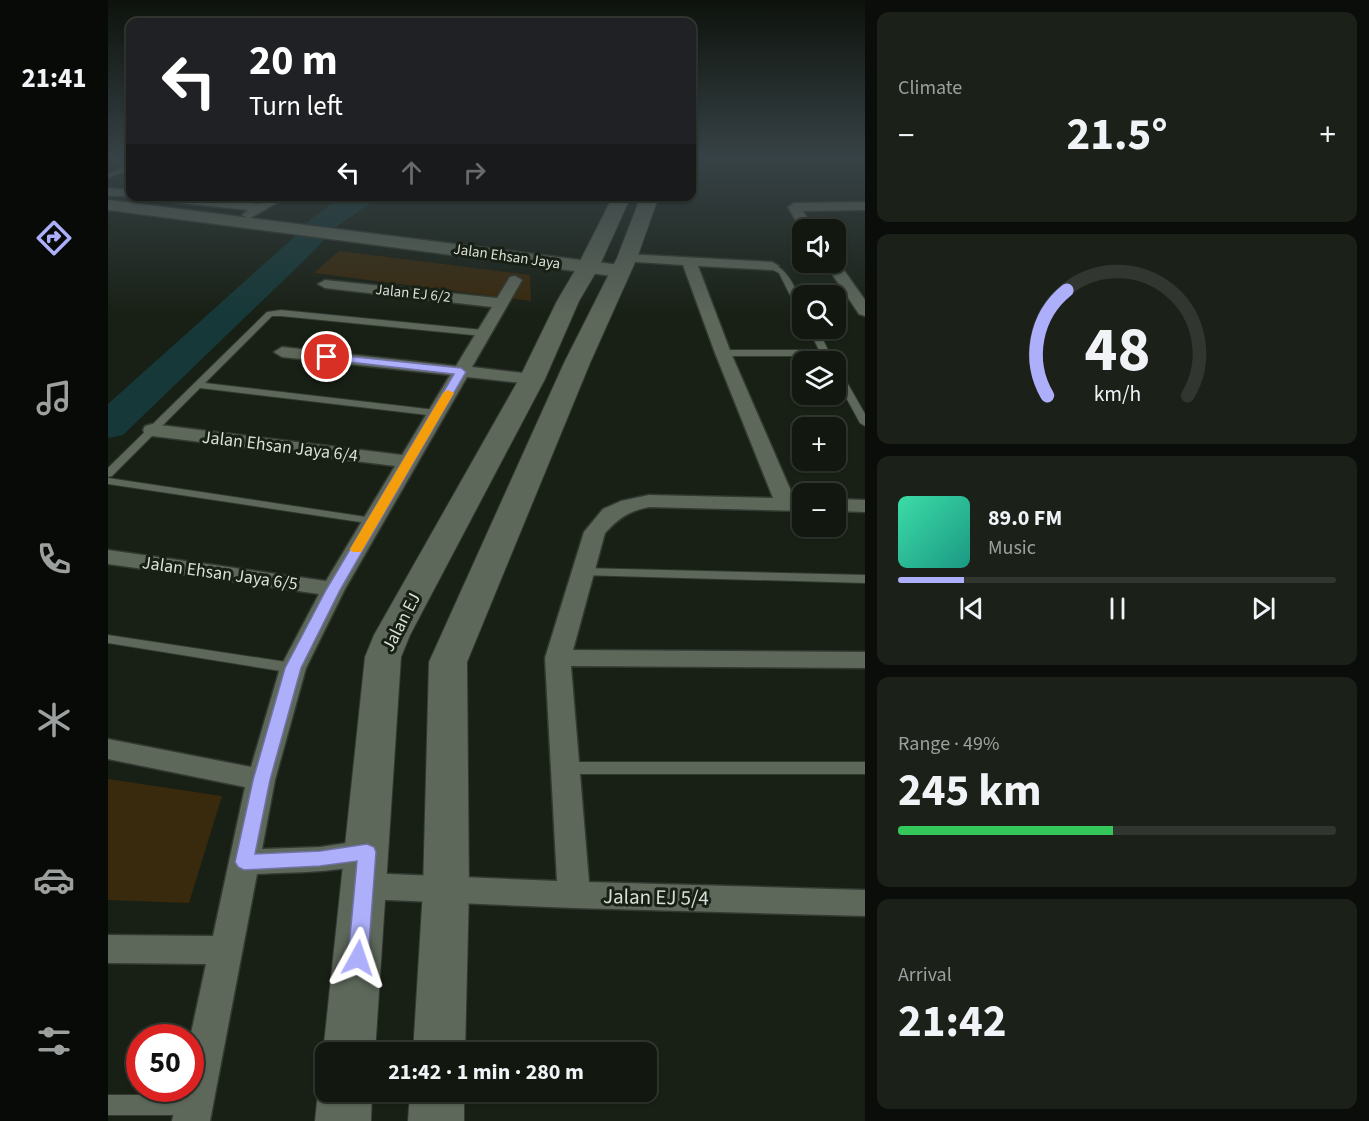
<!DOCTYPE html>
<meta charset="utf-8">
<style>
:root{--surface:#121810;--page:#1b2119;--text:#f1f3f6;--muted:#9ca09f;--line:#313730;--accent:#adaffb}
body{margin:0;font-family:"Source Sans 3",sans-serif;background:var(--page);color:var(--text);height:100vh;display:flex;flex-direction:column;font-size:22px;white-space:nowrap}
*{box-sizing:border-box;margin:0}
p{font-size:20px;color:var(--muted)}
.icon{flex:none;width:33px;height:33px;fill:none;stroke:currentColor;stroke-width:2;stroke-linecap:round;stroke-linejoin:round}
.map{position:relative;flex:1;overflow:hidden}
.panel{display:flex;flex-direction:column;gap:12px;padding:12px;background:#0a0d09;width:504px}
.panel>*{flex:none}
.hud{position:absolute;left:18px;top:18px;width:570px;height:183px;border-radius:12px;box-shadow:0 2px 4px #0004,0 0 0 2px var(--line);background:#202124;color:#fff;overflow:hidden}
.fabs{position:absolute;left:684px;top:219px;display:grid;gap:12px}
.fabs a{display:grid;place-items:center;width:54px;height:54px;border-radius:12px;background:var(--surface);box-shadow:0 2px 4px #0004,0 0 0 2px var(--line);font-size:30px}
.speed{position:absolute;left:18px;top:1024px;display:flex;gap:12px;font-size:30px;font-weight:700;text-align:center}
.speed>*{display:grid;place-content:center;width:78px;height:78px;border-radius:50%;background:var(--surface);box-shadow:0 2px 4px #0004,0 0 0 2px var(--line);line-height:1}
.speed .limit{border:9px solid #d22;background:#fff;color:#111}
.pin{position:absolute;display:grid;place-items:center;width:51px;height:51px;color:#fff;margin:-26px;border:3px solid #fff;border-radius:50%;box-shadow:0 2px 6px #0007}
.me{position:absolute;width:66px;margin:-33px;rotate:5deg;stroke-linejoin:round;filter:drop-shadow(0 0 4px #0008)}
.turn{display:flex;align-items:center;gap:21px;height:126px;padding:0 24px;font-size:27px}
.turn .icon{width:78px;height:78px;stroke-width:2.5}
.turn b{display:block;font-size:42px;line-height:51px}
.lanes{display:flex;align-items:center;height:57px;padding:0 24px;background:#0003;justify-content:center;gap:30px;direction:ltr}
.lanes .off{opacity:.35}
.big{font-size:45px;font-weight:700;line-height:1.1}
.panel .tile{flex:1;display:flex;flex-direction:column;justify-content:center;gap:9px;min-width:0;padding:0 21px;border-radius:12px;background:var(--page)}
.panel .dial{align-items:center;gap:0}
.dial svg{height:156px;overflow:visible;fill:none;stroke:var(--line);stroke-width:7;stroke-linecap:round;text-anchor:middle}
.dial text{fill:var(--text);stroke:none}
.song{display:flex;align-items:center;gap:18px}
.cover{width:72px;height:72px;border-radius:9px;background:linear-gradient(135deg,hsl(160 70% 55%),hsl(170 70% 35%))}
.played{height:6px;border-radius:3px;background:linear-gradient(90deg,var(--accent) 15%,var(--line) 15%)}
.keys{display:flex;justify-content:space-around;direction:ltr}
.heat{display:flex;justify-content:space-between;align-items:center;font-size:33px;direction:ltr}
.charge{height:9px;border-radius:4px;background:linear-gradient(90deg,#34c759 49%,var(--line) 0)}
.trip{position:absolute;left:207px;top:1042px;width:342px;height:60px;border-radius:12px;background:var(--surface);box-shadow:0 2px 4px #0004,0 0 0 2px var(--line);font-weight:700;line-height:60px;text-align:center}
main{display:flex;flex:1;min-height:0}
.tab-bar{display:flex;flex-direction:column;width:108px;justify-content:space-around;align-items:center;background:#070a06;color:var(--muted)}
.tab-bar .icon{width:42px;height:42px}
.tab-bar .active{color:var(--accent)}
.tab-bar b{font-size:27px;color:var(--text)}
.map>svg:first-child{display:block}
.green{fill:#39290d}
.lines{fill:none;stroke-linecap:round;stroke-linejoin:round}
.river{fill:#163838;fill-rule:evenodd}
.service-casing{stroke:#333931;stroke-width:2}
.minor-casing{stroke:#333931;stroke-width:3}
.tertiary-casing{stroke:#333931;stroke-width:3}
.secondary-casing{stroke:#333931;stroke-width:2}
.service{fill:#5d675a;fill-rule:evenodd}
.minor{fill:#5d675a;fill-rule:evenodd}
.tertiary{fill:#5d675a;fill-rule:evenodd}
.secondary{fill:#5d675a;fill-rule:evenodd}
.route{fill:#adaffb;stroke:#7072a3;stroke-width:1.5}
.slow{fill:#f59e0b}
.labels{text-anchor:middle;stroke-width:6;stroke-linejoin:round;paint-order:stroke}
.far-street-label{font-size:15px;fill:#dadfd8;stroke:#182015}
.street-label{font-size:18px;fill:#dadfd8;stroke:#182015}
.near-street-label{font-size:21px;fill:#dadfd8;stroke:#182015}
</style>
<main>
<nav class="tab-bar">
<b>21:41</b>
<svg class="icon active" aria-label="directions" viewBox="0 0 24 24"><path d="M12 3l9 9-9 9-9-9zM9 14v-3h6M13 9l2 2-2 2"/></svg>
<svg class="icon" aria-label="music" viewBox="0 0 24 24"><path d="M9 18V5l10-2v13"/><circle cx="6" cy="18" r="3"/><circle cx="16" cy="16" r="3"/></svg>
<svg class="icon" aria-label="phone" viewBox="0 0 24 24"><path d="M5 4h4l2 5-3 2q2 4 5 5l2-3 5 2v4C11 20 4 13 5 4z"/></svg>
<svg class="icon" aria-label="climate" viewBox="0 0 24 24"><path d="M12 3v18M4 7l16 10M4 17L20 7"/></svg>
<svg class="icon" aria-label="car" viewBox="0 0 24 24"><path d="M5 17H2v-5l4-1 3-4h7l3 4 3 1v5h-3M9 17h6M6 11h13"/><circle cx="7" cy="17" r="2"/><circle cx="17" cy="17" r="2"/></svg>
<svg class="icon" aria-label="filters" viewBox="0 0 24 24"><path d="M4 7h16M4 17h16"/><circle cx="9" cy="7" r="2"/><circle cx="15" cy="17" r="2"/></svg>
</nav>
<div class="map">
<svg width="757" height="1121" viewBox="0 0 757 1121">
<rect width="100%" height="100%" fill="#182015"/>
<!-- green -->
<g class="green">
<polygon points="231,251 422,275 423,301 206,273"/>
<polygon points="0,779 114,796 81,903 0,900"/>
</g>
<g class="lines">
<!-- river -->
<polygon class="river" points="235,196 267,196 264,202 224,230 207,250 15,435 0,438 0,404 185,238 204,218"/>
<!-- service casing -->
<g class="service-casing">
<g id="service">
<polygon points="22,165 22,169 0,178 0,174"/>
<path d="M661,264C679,264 694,298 694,313L690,311L671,273L661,268Z"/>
<polygon points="173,310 375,330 379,333 375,336 173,316 164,316 97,383 328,410 333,413 328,416 92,388 4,476 0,477 0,468 159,312"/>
<polygon points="700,328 709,328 726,362 717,362 714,356 615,356 611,353 615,350 711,350"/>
<polygon points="728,369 733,372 757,414 757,426 752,423 728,379"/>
<polygon points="0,478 265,518 271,521 265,524 0,484"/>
<polygon points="475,568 757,575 757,583 471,575 469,572"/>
<polygon points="0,635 185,663 190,665 192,668 190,671 185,673 0,643"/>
<polygon points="456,762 757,762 757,774 456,774 451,772 448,768 451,764"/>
<polygon points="0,1095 82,1095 89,1098 92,1105 89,1112 82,1115 0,1115"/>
</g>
</g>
<!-- minor casing -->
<g class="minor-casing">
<g id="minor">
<polygon points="0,188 22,190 22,196 27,196 0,196"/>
<polygon points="38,196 83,196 151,204 164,196 180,196 141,219 134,215 140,210 44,200"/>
<polygon points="757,202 757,210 695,211 706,230 694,230 694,232 680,207 686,203"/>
<path d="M519,254L664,262L671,266L664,270L590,266L623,353L686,498L694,499V511L541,507C521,511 511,518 497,533L465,650L757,652V668L463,666L481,882L757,890V916L466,908L257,899L246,895L241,886L246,877L257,873L449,881L437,658L476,532L495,509L513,501L541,495L665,498L607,353L575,265L514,261L512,258Z"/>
<polygon points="728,259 757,300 757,316 751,314 716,262 728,262"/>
<path d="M407,276L414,280L364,367L424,374L430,375L433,379L430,383L424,384L359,377L237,589L198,668L167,780L154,849L212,847L259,840L270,843L274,852L270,861C231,873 189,872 149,874L102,1121H64L71,1089H82V1038L98,964L0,963V935L105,936L137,787L0,759V739L143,767L172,668L211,594L0,564V550L218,581L287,466L44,436L37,434L35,430L37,426L44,424L294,455L342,375L174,357L166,352L174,347L348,366L384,307L217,288L210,284L217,280L389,298L402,277Z"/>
<polygon points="728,499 757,500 757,512 728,511"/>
</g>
</g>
<!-- tertiary casing -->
<g class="tertiary-casing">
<polygon id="tertiary" points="0,200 512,265 519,267 521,271 519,275 512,277 0,210"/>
</g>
<!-- secondary casing -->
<g class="secondary-casing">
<g id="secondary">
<polygon points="505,196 523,196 491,267 471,301 437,379 302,635 293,657 267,1053 218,1053 218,1059 215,1053 257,657 266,635 411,379 449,301 469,267"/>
<polygon points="533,196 551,196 529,258 482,363 359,662 361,889 357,1053 305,1053 315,889 321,662 456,363 509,258"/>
<polygon points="218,1074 218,1092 264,1092 263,1121 207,1121 210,1092"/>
<polygon points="302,1092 356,1092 356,1121 300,1121"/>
</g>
</g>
<!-- service -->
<use href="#service" class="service"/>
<!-- minor -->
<use href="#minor" class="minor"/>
<!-- tertiary -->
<use href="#tertiary" class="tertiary"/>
<!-- secondary -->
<use href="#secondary" class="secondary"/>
</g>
<!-- sky -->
<linearGradient id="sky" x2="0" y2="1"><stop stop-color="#0d120c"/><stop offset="0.5" stop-color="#374246"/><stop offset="1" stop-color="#374246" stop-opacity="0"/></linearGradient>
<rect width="757" height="316" fill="url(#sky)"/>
<!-- route -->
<polygon class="route" points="219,354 353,368 358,372 232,590 193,668 162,780 147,854 212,851 259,844 266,847 268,852 260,958 257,964 250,967 243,964 240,958 249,861 212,866 136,870 130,867 127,862 145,780 177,668 218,590 346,374 215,359 215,355"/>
<!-- slow -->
<polygon class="slow" points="340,390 346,393 255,549 253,552 244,552 242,549 335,393"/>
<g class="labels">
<!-- far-street labels -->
<g class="far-street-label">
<text transform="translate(399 256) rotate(8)" y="5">Jalan Ehsan Jaya</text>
<text transform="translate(305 293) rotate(6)" y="5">Jalan EJ 6/2</text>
</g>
<!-- street labels -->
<g class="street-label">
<text transform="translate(172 446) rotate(7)" y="6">Jalan Ehsan Jaya 6/4</text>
<text transform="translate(112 573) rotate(8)" y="6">Jalan Ehsan Jaya 6/5</text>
<text transform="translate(293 622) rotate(-63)" y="6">Jalan EJ</text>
</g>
<!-- near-street labels -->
<g class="near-street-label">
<text transform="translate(548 897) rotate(1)" y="7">Jalan EJ 5/4</text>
</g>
</g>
</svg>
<div class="fabs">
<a><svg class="icon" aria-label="sound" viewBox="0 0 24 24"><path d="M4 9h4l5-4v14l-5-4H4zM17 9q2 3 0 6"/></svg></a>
<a><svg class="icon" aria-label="search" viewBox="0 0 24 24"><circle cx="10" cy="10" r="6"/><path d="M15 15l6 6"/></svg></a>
<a><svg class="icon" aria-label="layers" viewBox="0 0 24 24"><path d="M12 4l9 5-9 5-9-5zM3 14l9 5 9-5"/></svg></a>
<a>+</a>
<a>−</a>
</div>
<div class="speed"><div class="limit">50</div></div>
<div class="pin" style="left:219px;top:357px;background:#d93025"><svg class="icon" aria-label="arrive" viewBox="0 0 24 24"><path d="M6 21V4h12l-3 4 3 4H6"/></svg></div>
<svg class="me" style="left:250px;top:958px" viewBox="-20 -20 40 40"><path d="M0-17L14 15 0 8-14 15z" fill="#adaffb" stroke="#fff" stroke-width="4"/></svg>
<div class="trip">21:42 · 1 min · 280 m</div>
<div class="hud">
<div class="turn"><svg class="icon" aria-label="left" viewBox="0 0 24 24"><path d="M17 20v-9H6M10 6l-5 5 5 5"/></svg><div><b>20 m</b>Turn left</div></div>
<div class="lanes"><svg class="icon" aria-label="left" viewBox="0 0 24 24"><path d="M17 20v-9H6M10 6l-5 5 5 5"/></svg><svg class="icon off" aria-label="ahead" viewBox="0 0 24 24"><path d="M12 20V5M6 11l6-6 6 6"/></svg><svg class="icon off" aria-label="right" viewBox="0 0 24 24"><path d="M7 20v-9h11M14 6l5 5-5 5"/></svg></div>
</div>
</div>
<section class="panel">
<div class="tile"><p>Climate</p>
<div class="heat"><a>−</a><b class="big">21.5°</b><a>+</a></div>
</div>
<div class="tile dial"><svg viewBox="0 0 100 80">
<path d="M14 69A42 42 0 1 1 86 69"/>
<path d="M14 69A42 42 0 0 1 24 15" stroke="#adaffb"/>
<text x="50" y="56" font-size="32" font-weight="700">48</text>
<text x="50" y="72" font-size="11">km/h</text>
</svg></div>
<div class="tile">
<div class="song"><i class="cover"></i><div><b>89.0 FM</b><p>Music</p></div></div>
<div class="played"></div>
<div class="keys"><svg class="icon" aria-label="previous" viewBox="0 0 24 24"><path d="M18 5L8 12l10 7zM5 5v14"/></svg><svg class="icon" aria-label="pause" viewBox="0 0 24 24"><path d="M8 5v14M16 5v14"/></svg><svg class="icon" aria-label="next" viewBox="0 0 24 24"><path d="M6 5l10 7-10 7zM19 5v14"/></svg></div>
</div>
<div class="tile"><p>Range · 49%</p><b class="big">245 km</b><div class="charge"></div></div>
<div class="tile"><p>Arrival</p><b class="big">21:42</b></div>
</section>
</main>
